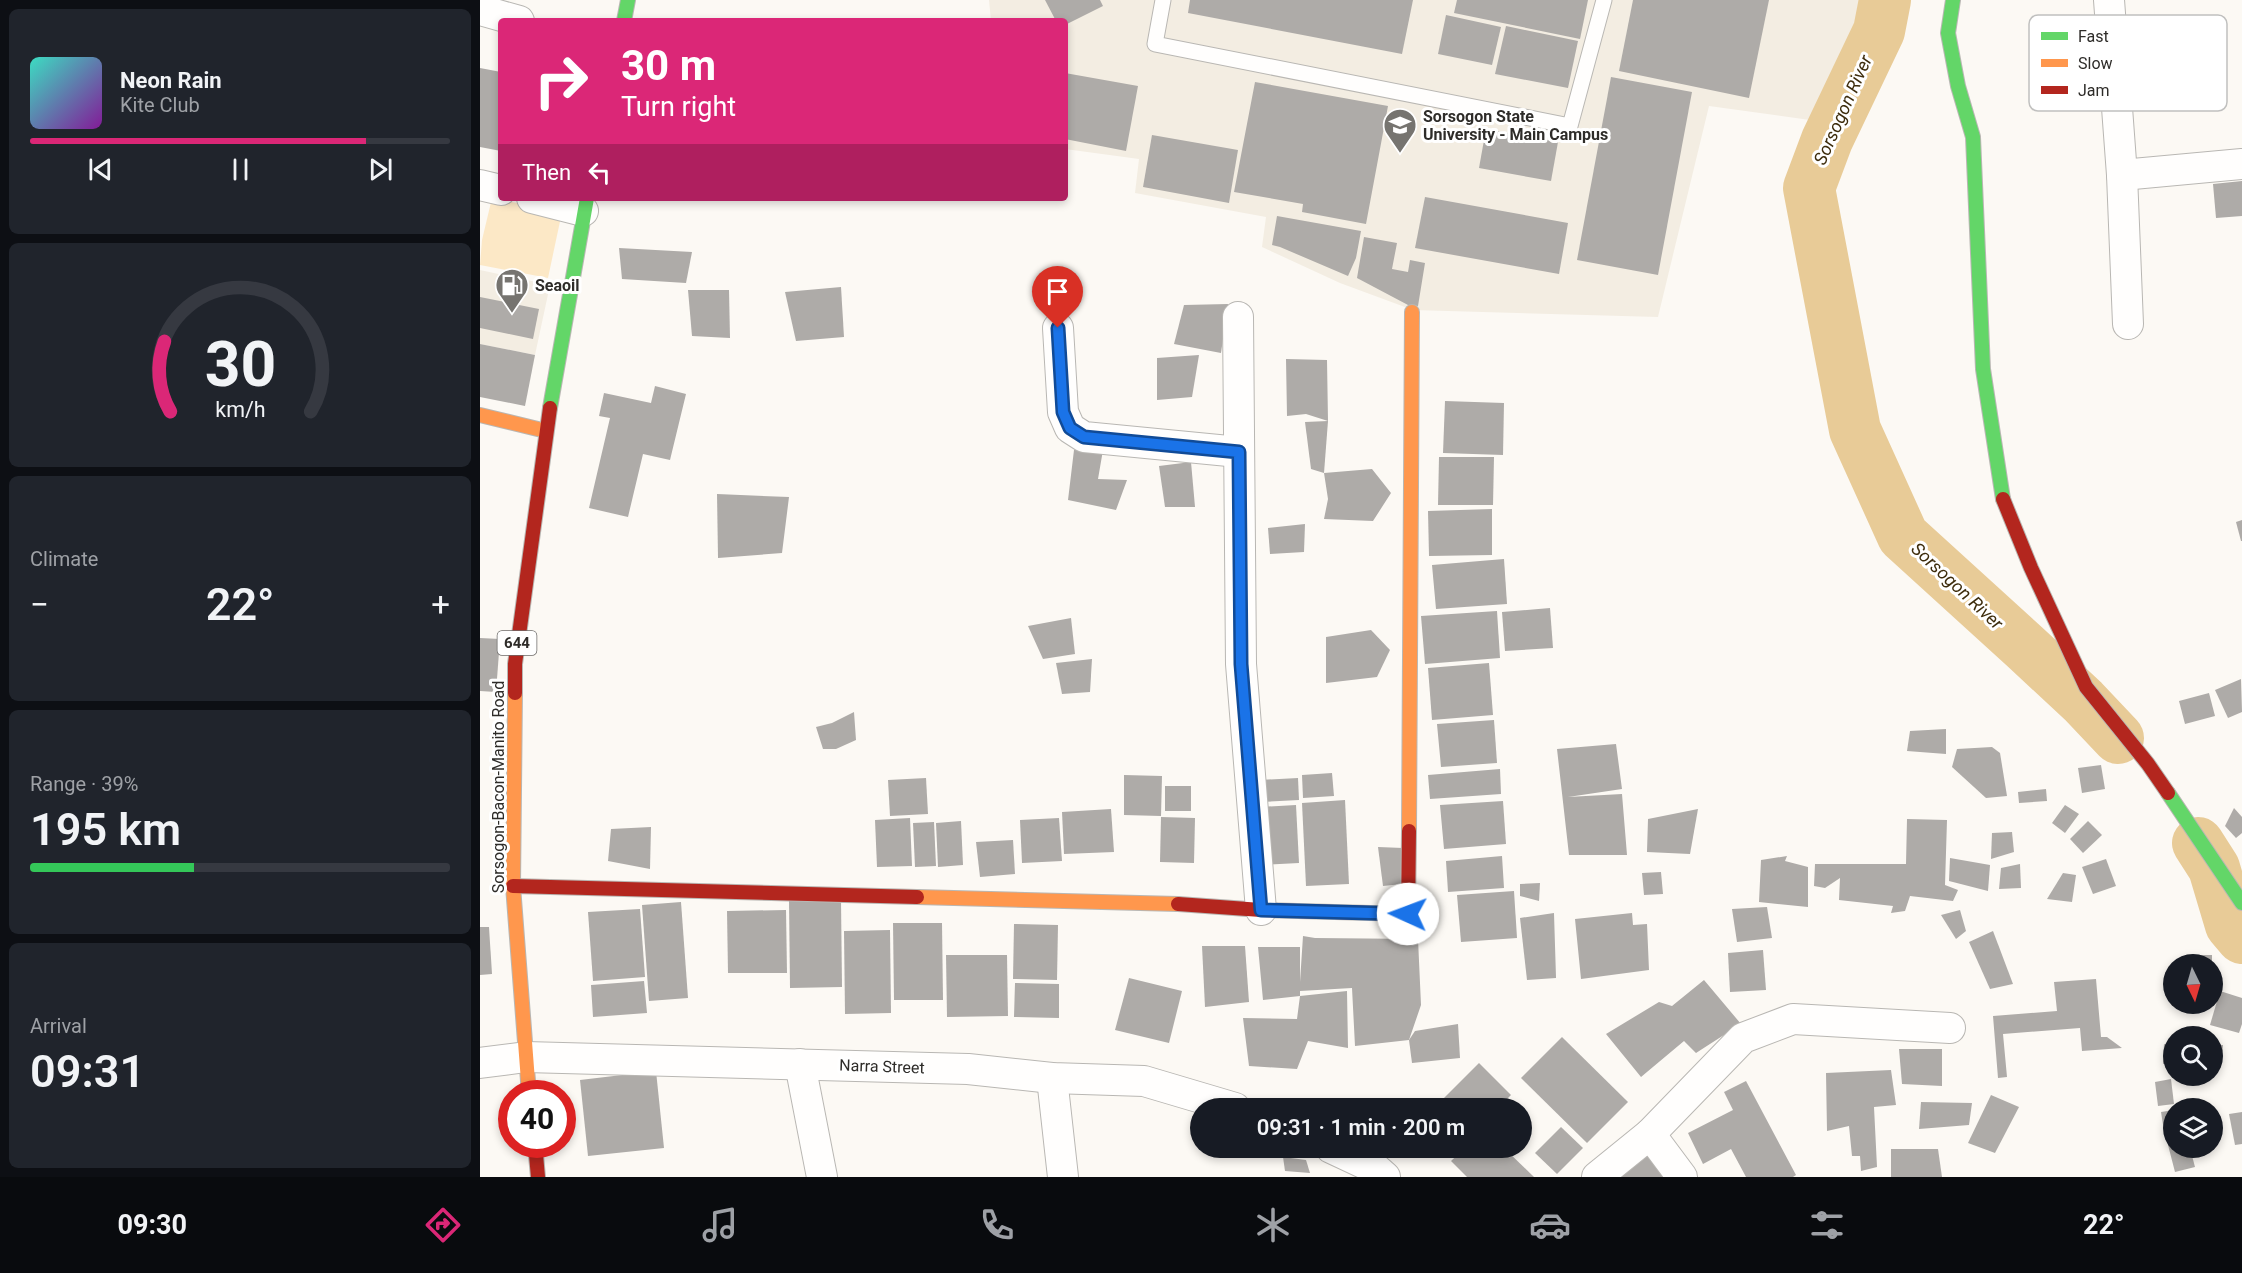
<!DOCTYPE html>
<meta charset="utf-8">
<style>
:root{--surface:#171b24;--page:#20242c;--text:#f1f3f6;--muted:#9ea1a6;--line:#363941;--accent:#db2777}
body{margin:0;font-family:Roboto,sans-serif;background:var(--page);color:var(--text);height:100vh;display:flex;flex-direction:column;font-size:22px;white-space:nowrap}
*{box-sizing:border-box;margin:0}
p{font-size:20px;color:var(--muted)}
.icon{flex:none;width:33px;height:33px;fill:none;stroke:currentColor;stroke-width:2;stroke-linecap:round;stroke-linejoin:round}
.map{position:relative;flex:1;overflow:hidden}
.panel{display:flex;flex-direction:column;gap:9px;padding:9px;background:#0d0f14;width:480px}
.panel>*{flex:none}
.banner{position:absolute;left:18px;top:18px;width:570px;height:183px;border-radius:6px;box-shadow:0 3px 9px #0003;background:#db2777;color:#fff;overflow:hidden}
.needle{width:39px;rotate:175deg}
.fabs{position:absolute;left:1683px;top:954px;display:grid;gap:12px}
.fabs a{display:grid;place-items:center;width:60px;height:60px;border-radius:50%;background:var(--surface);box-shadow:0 3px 9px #0003;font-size:30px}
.speed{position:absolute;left:18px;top:1080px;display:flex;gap:12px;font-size:30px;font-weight:700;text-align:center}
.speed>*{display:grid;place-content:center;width:78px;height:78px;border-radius:50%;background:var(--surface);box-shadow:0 3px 9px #0003;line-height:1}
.speed .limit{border:9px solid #d22;background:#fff;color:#111}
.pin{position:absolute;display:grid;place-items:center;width:51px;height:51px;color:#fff;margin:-62px -26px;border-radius:50% 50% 50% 0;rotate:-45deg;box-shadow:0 0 6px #0007}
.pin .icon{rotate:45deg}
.me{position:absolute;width:66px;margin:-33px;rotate:272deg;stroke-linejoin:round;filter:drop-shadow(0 0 4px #0008)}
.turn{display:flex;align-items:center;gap:21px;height:126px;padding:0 24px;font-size:27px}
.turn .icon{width:78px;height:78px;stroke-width:2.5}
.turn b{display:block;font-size:42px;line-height:51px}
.then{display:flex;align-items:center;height:57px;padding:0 24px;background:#0003;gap:12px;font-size:22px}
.big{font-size:45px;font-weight:600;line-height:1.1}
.panel .tile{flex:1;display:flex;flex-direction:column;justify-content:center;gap:9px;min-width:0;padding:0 21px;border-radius:9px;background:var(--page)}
.panel .dial{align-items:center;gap:0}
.dial svg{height:156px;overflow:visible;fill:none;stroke:var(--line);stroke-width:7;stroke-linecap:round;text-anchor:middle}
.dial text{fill:var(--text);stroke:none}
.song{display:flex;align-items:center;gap:18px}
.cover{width:72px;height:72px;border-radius:9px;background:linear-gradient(135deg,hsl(170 70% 55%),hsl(290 70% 35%))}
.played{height:6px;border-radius:3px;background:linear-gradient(90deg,var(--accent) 80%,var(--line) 80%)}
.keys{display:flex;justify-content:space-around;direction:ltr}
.heat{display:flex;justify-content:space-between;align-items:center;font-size:33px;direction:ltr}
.charge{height:9px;border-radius:4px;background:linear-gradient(90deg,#34c759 39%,var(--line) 0)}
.trip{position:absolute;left:710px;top:1098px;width:342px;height:60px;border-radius:30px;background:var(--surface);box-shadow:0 3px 9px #0003;font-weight:600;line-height:60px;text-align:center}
.tab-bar{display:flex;height:96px;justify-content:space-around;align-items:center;background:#090b0e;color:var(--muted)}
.tab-bar .icon{width:42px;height:42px}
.tab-bar .selected{color:var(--accent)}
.tab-bar b{font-size:27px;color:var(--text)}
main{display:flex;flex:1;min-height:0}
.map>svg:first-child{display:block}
.built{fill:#f3ede2}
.green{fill:#fce8c6}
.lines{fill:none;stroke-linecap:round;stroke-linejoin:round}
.river{stroke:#e8cb97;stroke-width:52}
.building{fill:#aeaba8}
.lane-casing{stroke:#b9b7b3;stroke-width:17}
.street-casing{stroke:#b9b7b3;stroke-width:32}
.fast-casing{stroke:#b9b7b3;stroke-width:16}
.slow-casing{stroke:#b9b7b3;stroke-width:16}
.jam-casing{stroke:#b9b7b3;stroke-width:16}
.lane{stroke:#fffefd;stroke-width:15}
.street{stroke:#fffefd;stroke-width:30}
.fast{stroke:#63d668;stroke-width:14}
.slow{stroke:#ff974d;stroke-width:14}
.jam{stroke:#b3261e;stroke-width:14}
.route-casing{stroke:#114b97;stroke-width:15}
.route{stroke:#1a73e8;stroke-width:10}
.labels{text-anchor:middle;stroke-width:6;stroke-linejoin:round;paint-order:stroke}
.shield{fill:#fff;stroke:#6d6b69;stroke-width:1.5}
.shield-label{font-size:15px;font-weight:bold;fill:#2e2c29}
.poi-label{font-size:16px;font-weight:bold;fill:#2e2c29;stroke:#fff;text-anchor:start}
.street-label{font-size:16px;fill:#2e2c29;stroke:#fff}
.water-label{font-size:18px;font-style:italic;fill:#3e2d0d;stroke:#fff}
.key{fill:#fff;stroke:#c0c0bf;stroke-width:1.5}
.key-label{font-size:16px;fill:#2e2c29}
</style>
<main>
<section class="panel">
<div class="tile">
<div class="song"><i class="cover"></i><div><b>Neon Rain</b><p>Kite Club</p></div></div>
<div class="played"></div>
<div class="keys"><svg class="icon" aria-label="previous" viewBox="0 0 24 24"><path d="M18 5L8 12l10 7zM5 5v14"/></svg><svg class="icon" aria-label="pause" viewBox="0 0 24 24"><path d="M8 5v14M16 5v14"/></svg><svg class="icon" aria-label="next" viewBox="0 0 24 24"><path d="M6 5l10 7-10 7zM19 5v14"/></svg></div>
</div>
<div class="tile dial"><svg viewBox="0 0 100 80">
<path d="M14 69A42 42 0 1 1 86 69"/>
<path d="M14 69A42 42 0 0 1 11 33" stroke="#db2777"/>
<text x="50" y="56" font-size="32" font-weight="700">30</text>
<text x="50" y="72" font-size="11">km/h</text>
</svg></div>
<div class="tile"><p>Climate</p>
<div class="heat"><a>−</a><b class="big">22°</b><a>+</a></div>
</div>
<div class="tile"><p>Range · 39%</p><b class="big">195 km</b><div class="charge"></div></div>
<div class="tile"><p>Arrival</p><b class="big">09:31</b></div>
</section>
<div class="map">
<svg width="1762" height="1177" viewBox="0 0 1762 1177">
<rect width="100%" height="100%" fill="#fcf9f4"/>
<!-- built -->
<g class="built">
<polygon points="509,0 1386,0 1337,121 1229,106 1178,317 933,310 860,283 782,247 786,217 655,193 659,159 585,149 585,21 511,21"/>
<polygon points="0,270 70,285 55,355 0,344"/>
</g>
<!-- green -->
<polygon class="green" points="12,198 82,212 68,278 0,265 2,240"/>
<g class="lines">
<!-- river -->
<g class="river">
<polyline points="1405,0 1399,31 1347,140 1329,188 1375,430 1423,536 1545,647 1603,701 1638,738"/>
<polyline points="1718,843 1734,868 1751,925 1762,938"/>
</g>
</g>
<!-- building -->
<g class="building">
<polygon points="565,0 620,0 623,6 585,25 585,21 576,21"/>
<polygon points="710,0 933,0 922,54 708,13"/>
<polygon points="977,0 1108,0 1100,39 974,13"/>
<polygon points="1153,0 1289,0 1269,98 1139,71"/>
<polygon points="966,15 1021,27 1012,65 958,54"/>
<polygon points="1026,26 1098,41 1088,88 1015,74"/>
<polygon points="0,68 21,72 21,151 0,147"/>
<polygon points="585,73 658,86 646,151 585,139"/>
<polygon points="1131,77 1212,92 1178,275 1097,260"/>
<polygon points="775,82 908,106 886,224 822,212 823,204 754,192"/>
<polygon points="1006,129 1078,142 1071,181 999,168"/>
<polygon points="672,135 758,150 749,203 663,187"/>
<polygon points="1762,181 1762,216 1736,218 1733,184"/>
<polygon points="945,197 1088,223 1079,274 935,248"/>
<polygon points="797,216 881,231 876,258 868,276 800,247 792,245"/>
<polygon points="884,237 917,243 912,269 928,272 930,260 945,263 938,306 928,305 877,278"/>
<polygon points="139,248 212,252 206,283 142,279"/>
<polygon points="361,287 364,337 316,341 305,292"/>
<polygon points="208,290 249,290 250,338 212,336"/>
<polygon points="0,297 59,309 53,339 0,328"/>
<polygon points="748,304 741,353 694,344 704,305"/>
<polygon points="0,344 55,355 45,406 0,397"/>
<polygon points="719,355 712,397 677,400 677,358"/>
<polygon points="806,359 847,360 848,421 826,414 807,416"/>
<polygon points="175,386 206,394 190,460 163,454 148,517 109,508 130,418 119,416 124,393 171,403"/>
<polygon points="965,401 1024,403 1023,455 963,453"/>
<polygon points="848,421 844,473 831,469 825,422"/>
<polygon points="594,450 623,450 618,479 647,480 636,510 588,500"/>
<polygon points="959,457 1014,457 1013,505 958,505"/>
<polygon points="711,462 715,507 685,507 679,466"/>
<polygon points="892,469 911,493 893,521 844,519 848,499 844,473"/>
<polygon points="237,494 309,497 302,553 238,558"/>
<polygon points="1012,509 1012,555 949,556 948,511"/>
<polygon points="1762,520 1762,541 1761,541 1756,522"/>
<polygon points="825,524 824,552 790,554 788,528"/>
<polygon points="1024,559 1027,604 956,609 952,565"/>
<polygon points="1070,608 1073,648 1025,651 1022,612"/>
<polygon points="1017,611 1020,658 945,664 941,616"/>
<polygon points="591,618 595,654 563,659 548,626"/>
<polygon points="891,630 910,650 897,677 846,683 846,637"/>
<polygon points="0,638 20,639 16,692 0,691"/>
<polygon points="612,659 610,692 582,694 576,663"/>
<polygon points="1009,663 1013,715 952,720 948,668"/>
<polygon points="1761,679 1762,712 1748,718 1735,690"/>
<polygon points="1729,693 1735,716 1705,724 1699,701"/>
<polygon points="374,712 376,740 356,749 343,749 336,727 352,723"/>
<polygon points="1014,720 1017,763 961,767 957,724"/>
<polygon points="1466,729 1466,754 1427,751 1430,731"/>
<polygon points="1136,744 1142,789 1088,797 1142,794 1147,855 1089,855 1077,749"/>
<polygon points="1512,747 1520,753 1527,796 1506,798 1472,767 1477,749"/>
<polygon points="1621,765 1625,789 1602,793 1598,768"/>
<polygon points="1020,769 1021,794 950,799 948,775"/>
<polygon points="852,773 854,796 823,798 822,775"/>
<polygon points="644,775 682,776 681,816 644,815"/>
<polygon points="446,778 448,814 410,816 408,780"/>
<polygon points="818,778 819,800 781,802 780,780"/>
<rect x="685" y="786" width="26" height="25"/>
<polygon points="1566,789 1567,801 1539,803 1538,792"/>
<polygon points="865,800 869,884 826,886 822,803"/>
<polygon points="1023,801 1026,844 964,849 960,805"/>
<polygon points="816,805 819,863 782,865 779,807"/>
<polygon points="1585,805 1599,814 1585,833 1572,823"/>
<polygon points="1754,808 1762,817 1762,833 1756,838 1745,826"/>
<polygon points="631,809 634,852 584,854 582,812"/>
<polygon points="1218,809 1210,854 1167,852 1168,819"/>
<polygon points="681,817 715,818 714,863 680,862"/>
<polygon points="430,818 432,866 397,867 395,820"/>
<polygon points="579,818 582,861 542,863 540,820"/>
<polygon points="1427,819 1467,820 1465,885 1478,890 1473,901 1430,896 1425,911 1411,913 1413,906 1359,900 1360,878 1345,888 1334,886 1335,864 1426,864"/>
<polygon points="481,821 483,865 458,867 456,823"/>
<polygon points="1608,821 1622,835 1603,853 1590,839"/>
<polygon points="454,822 456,866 435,867 433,823"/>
<polygon points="171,827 170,869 128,861 131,829"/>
<polygon points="1532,832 1534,852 1511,859 1512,833"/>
<polygon points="533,840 535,874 500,877 496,842"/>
<polygon points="898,847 923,848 922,884 903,886"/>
<polygon points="1022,856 1024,888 968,892 966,861"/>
<polygon points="1307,856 1305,861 1328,867 1328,907 1279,902 1281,860"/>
<polygon points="1470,858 1510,865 1508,891 1469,881"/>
<polygon points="1626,859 1636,886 1613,894 1602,867"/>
<polygon points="1540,864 1541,888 1519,889 1521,868"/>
<polygon points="1181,872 1183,894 1164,895 1162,873"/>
<polygon points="1583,873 1596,875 1592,902 1567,899"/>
<polygon points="1060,883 1059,901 1040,896 1040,884"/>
<polygon points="1034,891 1037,938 981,942 977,895"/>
<polygon points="309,900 361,900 362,987 310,988"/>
<polygon points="201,902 208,998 169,1001 162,905"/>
<polygon points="1287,907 1292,938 1257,942 1252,909"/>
<polygon points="160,909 165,977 113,981 108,912"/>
<polygon points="306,910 307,973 248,973 247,911"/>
<polygon points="1480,910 1486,931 1476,939 1461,915"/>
<polygon points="1074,913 1076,978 1047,980 1040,918"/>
<polygon points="1152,913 1153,925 1167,924 1169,970 1101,979 1095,919"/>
<polygon points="413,923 462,923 463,1000 414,1000"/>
<polygon points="534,924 578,925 577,980 533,979"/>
<polygon points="0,927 9,927 12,974 0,975"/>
<polygon points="410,930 411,1013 365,1014 364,931"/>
<polygon points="1513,931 1533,984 1510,989 1489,942"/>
<polygon points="823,936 835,938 938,939 941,1005 929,1040 875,1046 872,988 820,991 820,996 783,1000 778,947 820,947 820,982"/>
<polygon points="722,946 765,946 769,1002 725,1007"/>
<polygon points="1283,950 1286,990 1250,992 1248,953"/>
<polygon points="466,955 527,955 528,1016 467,1017"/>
<rect x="1705" y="955" width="27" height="9"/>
<polygon points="649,978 702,991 689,1043 635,1030"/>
<polygon points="1616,979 1621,1037 1627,1037 1642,1048 1602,1051 1600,1028 1523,1034 1527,1077 1518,1078 1513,1016 1577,1011 1574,982"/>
<polygon points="1224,980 1261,1024 1216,1053 1204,1041 1161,1077 1126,1034 1179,1002 1192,1006"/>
<polygon points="164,981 167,1013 113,1017 111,985"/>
<polygon points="535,983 579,984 579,1018 534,1017"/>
<polygon points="867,991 868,1048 828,1041 817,1069 769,1066 763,1018 817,1019 820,996"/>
<polygon points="1740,991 1762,998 1762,1024 1759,1033 1730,1025"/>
<polygon points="978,1024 980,1058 932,1063 929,1040 935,1031"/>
<polygon points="1082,1037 1148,1102 1107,1143 1041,1078"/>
<polygon points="1684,1044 1693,1048 1691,1064 1683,1064"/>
<polygon points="1732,1045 1743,1045 1742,1058 1732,1058"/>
<polygon points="1419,1049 1462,1049 1462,1086 1422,1084"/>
<polygon points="999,1063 1031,1095 1018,1108 954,1108"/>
<polygon points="1411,1070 1416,1105 1394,1107 1397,1167 1381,1171 1380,1156 1372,1156 1369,1126 1347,1131 1346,1073"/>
<polygon points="176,1071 184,1148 108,1156 100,1080"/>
<polygon points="1691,1079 1694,1104 1678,1106 1675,1082"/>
<polygon points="1266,1081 1316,1175 1313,1177 1266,1177 1251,1149 1223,1164 1208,1133 1253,1110 1244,1092"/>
<polygon points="1511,1095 1539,1107 1515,1153 1488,1143"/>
<polygon points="1441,1102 1492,1103 1489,1125 1439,1129"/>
<polygon points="1694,1110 1694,1135 1685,1137 1681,1112"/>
<polygon points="1762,1112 1762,1144 1755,1145 1749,1114"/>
<polygon points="1081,1127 1103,1148 1077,1174 1055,1153"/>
<polygon points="1694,1143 1694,1148 1710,1148 1715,1167 1695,1172 1688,1145"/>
<polygon points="985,1148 1024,1148 1054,1177 987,1177 971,1161"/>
<polygon points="1411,1149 1458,1149 1462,1177 1411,1177"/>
<polygon points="1170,1154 1189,1177 1141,1177"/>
<polygon points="803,1157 826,1160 830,1173 805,1171"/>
</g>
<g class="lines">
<!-- lane casing -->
<g class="lane-casing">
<polyline id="lane" points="683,0 675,44 1090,126 1124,0"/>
</g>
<!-- street casing -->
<g class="street-casing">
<g id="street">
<polyline points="1629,0 1642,175 1648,324"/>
<polyline points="0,10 39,21"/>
<polyline points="1642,175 1762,164"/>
<polyline points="0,185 21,190"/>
<polyline points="52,198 103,211"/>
<polyline points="758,317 761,664 781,910"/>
<polyline points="578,328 583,412 590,428 604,437 759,452"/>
<polyline points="0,1063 46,1057 488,1069 572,1078 664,1081 755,1108"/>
<polyline points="320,1064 342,1177"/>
<polyline points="572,1078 583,1177"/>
<polyline points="1170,1134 1263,1038 1313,1019 1470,1028"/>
<polyline points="851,1148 896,1169 905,1177"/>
<polyline points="1117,1177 1170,1134 1202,1177"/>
</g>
</g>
<!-- fast casing -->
<g class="fast-casing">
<g id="fast">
<polyline points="1473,0 1468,33 1478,86 1493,137 1503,369 1523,499"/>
<polyline points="144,21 148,0"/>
<polyline points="70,408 107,198"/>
<polyline points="1688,793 1762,903"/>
</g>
</g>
<!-- slow casing -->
<g class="slow-casing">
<g id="slow">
<polyline points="0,415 66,431"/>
<polyline points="35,693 33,886 49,1094"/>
<polyline points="929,831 932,312"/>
<polyline points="437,897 698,904"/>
</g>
</g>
<!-- jam casing -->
<g class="jam-casing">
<g id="jam">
<polyline points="1523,499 1551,568 1606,687 1668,764 1688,793"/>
<polyline points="35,693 35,664 70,408"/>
<polyline points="33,886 437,897"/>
<polyline points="698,904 781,910 928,914 929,831"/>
<polyline points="55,1144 58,1177"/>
</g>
</g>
<!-- lane -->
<use href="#lane" class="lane"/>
<!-- street -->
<use href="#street" class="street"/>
<!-- fast -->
<use href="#fast" class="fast"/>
<!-- slow -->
<use href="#slow" class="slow"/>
<!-- jam -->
<use href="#jam" class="jam"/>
</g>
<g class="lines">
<!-- route casing -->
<g class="route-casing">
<polyline id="route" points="578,328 583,412 590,428 604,437 759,452 761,664 781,910 928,914"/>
</g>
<!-- route -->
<use href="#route" class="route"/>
</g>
<!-- icons -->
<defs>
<g id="university-pin" transform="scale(1.725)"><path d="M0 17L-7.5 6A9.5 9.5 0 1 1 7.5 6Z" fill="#767470" stroke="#fff"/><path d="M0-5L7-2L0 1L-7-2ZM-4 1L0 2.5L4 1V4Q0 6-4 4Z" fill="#fff"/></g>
<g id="fuel-pin" transform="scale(1.725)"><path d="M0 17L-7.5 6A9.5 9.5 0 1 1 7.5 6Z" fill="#767470" stroke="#fff"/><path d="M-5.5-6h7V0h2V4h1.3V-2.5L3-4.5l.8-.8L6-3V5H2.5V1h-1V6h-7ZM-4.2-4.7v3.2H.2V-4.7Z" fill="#fff"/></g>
</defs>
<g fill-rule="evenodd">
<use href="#university-pin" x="920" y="125"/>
<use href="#fuel-pin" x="32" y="285"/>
</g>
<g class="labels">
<!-- shield labels -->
<rect class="shield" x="17.5" y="631" width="39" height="24" rx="4.5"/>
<g class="shield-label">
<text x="37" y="648">644</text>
</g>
<!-- poi labels -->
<g class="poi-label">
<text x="943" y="122">Sorsogon State<tspan x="943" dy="18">University - Main Campus</tspan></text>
<text x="55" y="291">Seaoil</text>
</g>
<!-- street labels -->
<g class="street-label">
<text transform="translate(18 787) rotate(-90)" y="6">Sorsogon-Bacon-Manito Road</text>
<text transform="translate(402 1066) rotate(2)" y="6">Narra Street</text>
</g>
<!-- water labels -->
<g class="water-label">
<text transform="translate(1363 110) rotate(-66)" y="6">Sorsogon River</text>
<text transform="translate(1477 586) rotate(43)" y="6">Sorsogon River</text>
</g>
</g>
<!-- legend -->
<rect x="1549" y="15" width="198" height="96" rx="9" class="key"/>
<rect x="1561" y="32" width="27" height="8" fill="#63d668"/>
<rect x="1561" y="59" width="27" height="8" fill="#ff974d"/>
<rect x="1561" y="86" width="27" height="8" fill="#b3261e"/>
<g class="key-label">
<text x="1598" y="42">Fast</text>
<text x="1598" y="69">Slow</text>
<text x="1598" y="96">Jam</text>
</g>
</svg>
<div class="fabs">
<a><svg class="needle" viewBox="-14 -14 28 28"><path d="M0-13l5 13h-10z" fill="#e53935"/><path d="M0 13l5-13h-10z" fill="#9ea1a6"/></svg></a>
<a><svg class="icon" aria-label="search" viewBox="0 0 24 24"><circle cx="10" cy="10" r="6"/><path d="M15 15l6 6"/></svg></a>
<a><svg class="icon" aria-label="layers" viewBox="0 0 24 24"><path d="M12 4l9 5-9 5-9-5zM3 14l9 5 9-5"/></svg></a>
</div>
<div class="speed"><div class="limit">40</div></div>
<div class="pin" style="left:578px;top:328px;background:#d93025"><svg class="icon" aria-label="arrive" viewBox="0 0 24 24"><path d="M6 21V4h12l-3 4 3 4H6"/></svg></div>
<svg class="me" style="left:928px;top:914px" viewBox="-20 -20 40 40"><circle r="19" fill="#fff"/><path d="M0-13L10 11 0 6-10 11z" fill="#1a73e8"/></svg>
<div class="trip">09:31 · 1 min · 200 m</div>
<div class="banner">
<div class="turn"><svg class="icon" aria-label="right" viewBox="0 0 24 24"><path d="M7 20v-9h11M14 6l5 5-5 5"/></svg><div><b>30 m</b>Turn right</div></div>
<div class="then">Then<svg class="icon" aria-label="left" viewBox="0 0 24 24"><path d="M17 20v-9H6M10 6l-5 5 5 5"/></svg></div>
</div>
</div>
</main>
<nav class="tab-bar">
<b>09:30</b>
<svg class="icon selected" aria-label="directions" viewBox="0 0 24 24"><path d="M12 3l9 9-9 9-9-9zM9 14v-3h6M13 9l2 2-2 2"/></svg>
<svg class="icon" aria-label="music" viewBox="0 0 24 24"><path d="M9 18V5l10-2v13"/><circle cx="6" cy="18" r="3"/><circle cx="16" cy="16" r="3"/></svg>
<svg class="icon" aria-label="phone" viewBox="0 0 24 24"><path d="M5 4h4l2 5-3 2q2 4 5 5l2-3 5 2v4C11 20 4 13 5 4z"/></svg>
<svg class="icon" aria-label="climate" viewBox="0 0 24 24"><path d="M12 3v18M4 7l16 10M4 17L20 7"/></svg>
<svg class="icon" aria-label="car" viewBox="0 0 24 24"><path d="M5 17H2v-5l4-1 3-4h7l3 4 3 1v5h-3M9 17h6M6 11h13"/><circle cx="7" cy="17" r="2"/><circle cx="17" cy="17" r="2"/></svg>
<svg class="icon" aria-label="filters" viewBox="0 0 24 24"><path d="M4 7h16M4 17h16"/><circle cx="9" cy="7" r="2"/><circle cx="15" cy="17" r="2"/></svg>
<b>22°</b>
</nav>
